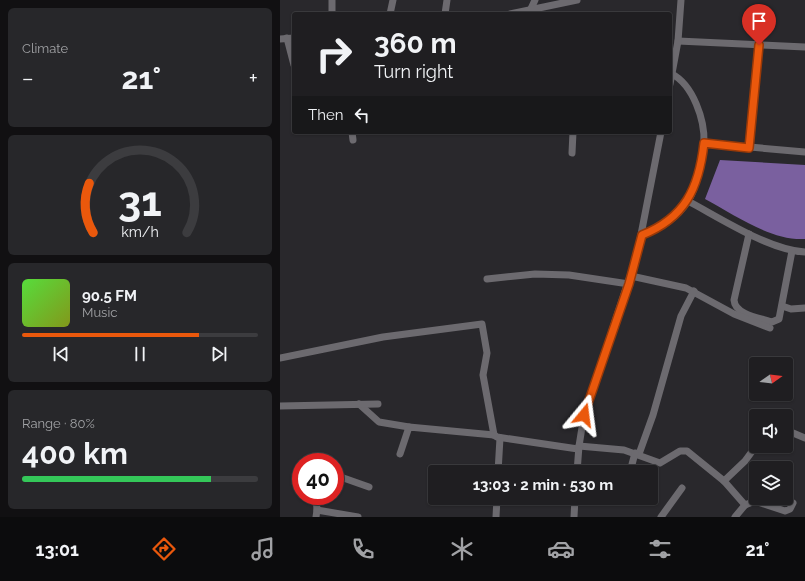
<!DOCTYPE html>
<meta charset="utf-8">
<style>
:root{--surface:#1f1e21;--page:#27272a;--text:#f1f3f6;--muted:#a1a2a5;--line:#3c3c3f;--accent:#ea580c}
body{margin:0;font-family:Raleway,sans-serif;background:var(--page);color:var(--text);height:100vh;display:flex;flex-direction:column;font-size:15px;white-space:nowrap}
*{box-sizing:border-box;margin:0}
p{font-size:13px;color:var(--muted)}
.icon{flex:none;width:22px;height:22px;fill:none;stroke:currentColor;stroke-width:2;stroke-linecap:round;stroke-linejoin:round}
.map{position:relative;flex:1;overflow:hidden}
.panel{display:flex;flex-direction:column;gap:8px;padding:8px;background:#111012;width:280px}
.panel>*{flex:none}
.top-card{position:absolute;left:12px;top:12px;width:380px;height:122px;border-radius:4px;box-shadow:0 1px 3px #0004,0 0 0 1px var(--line);background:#1f1e21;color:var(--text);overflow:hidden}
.needle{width:26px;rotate:76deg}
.fabs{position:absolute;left:469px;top:357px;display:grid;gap:8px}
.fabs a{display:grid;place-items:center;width:44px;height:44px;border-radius:4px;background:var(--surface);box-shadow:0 1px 3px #0004,0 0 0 1px var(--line);font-size:20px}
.speed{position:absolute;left:12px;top:453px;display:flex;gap:8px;font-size:20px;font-weight:700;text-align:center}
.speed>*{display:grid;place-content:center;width:52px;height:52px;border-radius:50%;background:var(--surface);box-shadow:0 1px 3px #0004,0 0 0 1px var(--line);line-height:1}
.speed .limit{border:6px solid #d22;background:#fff;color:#111}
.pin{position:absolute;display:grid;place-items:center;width:34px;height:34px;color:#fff;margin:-41px -17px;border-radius:50% 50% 50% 0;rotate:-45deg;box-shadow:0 0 4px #0007}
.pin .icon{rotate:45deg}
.me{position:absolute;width:44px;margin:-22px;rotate:16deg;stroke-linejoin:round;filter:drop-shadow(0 0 3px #0008)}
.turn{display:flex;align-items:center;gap:14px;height:84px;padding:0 16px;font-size:18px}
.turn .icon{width:52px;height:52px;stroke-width:2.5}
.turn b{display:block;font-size:28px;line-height:34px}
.then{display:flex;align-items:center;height:38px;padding:0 16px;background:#0003;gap:8px;font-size:15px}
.big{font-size:30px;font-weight:700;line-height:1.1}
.panel .widget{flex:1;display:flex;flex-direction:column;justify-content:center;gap:6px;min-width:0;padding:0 14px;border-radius:6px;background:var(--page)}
.panel .dial{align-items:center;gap:0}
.dial svg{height:104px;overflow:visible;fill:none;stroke:var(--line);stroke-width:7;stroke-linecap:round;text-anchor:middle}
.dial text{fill:var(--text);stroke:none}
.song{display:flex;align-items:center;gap:12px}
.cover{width:48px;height:48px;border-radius:6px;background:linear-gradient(135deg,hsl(110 70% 55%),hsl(70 70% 35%))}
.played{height:4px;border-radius:2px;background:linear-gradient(90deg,var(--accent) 75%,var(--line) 75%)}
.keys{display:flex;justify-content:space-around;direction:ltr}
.heat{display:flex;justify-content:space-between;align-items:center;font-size:22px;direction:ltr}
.charge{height:6px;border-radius:3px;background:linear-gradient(90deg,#34c759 80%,var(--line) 0)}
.trip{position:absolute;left:148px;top:465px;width:230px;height:40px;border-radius:4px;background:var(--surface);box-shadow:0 1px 3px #0004,0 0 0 1px var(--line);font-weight:700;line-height:40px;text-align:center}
.dock{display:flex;height:64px;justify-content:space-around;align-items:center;background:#0c0c0d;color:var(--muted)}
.dock .icon{width:28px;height:28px}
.dock .on{color:var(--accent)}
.dock b{font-size:18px;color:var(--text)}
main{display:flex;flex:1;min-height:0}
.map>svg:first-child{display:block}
.water{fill:#7a609f}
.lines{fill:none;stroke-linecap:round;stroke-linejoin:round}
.minor{stroke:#6c6a6f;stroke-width:7}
.route-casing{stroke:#983908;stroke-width:10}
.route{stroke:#ea580c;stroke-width:7}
</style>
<main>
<section class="panel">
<div class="widget"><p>Climate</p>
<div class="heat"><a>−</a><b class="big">21°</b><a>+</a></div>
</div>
<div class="widget dial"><svg viewBox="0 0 100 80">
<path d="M14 69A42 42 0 1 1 86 69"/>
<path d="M14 69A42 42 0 0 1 11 31" stroke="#ea580c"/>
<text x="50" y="56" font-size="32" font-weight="700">31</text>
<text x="50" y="72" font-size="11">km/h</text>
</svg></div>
<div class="widget">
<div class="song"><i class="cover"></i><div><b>90.5 FM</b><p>Music</p></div></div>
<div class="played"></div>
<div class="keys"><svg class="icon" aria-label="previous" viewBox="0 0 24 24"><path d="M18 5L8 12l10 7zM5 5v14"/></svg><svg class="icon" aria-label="pause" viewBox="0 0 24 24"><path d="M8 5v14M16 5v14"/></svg><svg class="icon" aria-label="next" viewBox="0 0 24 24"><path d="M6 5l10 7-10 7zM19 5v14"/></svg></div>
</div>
<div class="widget"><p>Range · 80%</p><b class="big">400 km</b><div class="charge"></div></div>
</section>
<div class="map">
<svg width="525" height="517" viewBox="0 0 525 517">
<rect width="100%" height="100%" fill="#29282c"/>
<!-- water -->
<path class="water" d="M440,160L525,165V239C491,241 455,215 425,199Z"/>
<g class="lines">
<!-- minor -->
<g class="minor">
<polyline points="52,0 52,14"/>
<polyline points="249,13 255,0"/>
<polyline points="110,14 113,0"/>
<polyline points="165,14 167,0"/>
<polyline points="230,14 297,0"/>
<polyline points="7,38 14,65"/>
<polyline points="0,39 14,38"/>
<polyline points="398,41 525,47"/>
<polyline points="390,84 398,41 401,0"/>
<polyline points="72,132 73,140"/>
<polyline points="424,143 525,152"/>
<polyline points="469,148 479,45"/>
<polyline points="292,153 293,132"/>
<path d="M408,201C440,218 489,250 525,252"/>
<path d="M469,234L454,300C455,315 480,318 492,322L499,319L512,251"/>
<path d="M362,235C380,228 397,219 408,201C416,189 424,158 424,143C425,120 413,85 392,74"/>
<polyline points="351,276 406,288 454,314 490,328"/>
<polyline points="207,279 255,274 289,275 349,284"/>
<polyline points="502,306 511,309 525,308"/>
<polyline points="0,358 103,337 202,324 207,353 203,375 214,435"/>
<polyline points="79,404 99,422 129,427"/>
<polyline points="0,406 98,404"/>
<polyline points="506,430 525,438"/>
<polyline points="299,446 344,450 380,463 400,451 407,451 444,481 465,505"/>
<polyline points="120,454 129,427 214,435 217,437 298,449"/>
<polyline points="359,454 373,415 401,316 414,291"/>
<polyline points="218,472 220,438"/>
<polyline points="297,472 299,446 304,415 357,255 381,132"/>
<polyline points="350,472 355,453"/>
<polyline points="55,475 89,487"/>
<polyline points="444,481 465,461 476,446"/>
<polyline points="37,510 78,517"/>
<polyline points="36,517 37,510 36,496"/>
<polyline points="216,517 217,498"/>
<polyline points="294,517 295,498"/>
<polyline points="381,517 402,488"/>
<polyline points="455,517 465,505 475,501 505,511 510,509 513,503"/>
</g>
</g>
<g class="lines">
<!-- route casing -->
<g class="route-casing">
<path id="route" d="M304,415L349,284L362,235C405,218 419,188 424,143L469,148L479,45"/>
</g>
<!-- route -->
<use href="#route" class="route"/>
</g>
</svg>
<div class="fabs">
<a><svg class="needle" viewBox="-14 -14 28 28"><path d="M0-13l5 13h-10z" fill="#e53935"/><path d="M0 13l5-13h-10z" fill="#a1a2a5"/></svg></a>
<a><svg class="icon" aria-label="sound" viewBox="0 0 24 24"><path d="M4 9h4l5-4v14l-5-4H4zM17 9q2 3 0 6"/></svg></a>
<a><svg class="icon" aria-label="layers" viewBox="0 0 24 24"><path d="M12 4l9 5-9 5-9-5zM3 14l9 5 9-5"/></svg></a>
</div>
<div class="speed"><div class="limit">40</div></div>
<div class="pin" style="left:479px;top:45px;background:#d93025"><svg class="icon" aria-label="arrive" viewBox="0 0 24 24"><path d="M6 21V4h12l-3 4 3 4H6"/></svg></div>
<svg class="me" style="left:304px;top:415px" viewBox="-20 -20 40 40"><path d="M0-17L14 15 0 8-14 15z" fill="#ea580c" stroke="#fff" stroke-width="4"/></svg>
<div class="trip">13:03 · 2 min · 530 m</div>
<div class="top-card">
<div class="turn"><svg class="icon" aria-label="right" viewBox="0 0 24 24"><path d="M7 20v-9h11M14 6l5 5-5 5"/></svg><div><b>360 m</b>Turn right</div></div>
<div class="then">Then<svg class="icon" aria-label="left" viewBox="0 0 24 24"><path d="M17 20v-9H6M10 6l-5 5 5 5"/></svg></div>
</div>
</div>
</main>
<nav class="dock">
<b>13:01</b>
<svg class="icon on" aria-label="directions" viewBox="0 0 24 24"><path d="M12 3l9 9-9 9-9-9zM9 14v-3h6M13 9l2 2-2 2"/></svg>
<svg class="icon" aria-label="music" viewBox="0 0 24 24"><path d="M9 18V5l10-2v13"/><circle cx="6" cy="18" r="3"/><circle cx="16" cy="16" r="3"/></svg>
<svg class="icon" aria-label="phone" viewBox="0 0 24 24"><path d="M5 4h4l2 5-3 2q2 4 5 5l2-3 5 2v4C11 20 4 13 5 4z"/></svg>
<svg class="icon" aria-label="climate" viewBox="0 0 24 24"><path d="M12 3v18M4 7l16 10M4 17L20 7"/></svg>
<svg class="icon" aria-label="car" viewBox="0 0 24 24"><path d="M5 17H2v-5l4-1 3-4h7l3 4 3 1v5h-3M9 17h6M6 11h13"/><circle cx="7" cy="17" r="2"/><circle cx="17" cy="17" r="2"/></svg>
<svg class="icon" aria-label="filters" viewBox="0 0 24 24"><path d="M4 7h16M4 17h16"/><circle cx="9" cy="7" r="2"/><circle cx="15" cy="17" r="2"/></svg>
<b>21°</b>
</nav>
